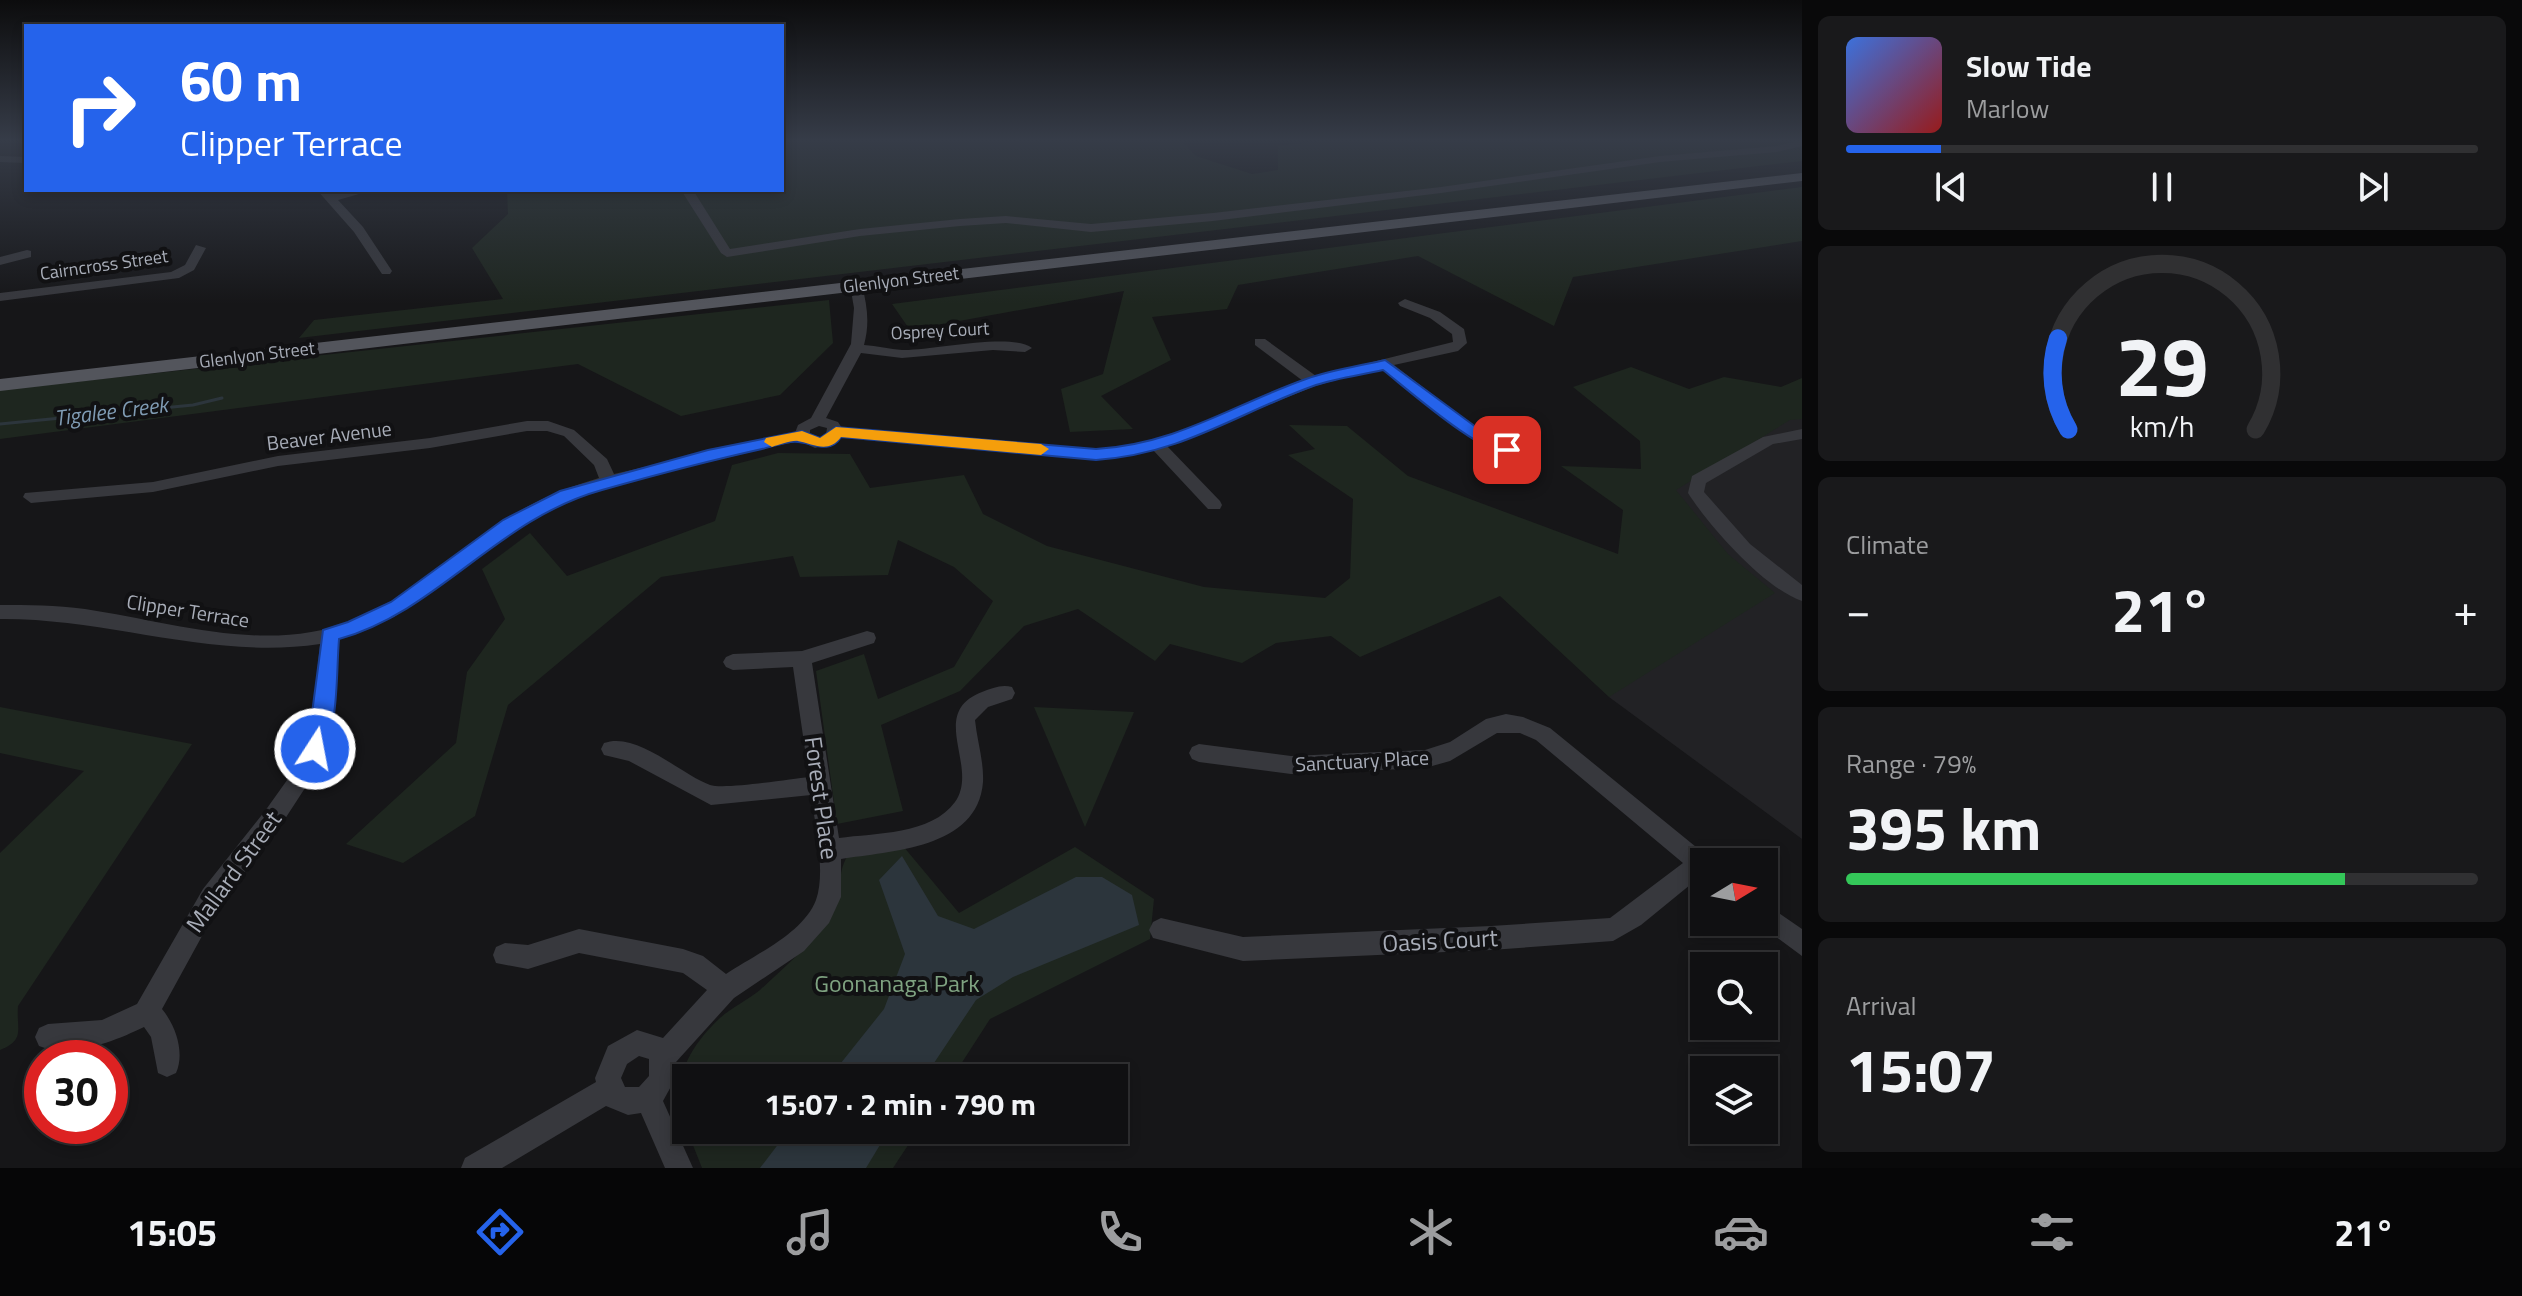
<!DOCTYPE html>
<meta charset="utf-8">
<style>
:root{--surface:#101012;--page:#19191b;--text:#f1f3f6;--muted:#9c9d9f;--line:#303032;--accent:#2563eb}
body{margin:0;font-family:"Titillium Web",sans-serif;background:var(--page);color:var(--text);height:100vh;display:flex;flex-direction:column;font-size:30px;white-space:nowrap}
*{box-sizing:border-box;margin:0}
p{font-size:26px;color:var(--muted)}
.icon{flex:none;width:44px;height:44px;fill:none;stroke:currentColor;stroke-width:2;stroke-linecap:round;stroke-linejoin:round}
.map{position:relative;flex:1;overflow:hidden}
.drawer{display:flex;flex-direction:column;gap:16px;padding:16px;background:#09090a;width:720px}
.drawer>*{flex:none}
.banner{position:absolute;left:24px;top:24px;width:760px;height:168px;border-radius:0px;box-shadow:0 4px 12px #0003,0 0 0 2px var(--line);background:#2563eb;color:#fff;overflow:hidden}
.needle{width:52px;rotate:80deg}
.fabs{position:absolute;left:1690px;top:848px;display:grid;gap:16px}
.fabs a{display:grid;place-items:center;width:88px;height:88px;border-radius:0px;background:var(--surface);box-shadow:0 4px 12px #0003,0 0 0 2px var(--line);font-size:40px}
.speed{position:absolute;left:24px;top:1040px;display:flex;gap:16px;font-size:40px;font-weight:700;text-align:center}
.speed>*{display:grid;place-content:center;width:104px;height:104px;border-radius:50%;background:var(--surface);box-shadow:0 4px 12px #0003,0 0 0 2px var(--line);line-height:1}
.speed .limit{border:12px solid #d22;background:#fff;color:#111}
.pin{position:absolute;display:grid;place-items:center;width:68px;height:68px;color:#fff;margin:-34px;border-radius:16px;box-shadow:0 4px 12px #0006}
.me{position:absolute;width:88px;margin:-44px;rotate:11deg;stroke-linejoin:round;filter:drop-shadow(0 0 6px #0008)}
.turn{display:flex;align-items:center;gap:28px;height:168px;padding:0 24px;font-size:36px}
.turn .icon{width:104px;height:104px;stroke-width:2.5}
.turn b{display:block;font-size:56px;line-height:68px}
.big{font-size:60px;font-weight:700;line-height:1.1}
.drawer .card{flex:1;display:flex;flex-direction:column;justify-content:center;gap:12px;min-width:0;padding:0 28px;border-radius:12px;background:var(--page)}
.drawer .dial{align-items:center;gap:0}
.dial svg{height:208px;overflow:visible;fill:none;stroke:var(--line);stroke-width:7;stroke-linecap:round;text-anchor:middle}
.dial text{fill:var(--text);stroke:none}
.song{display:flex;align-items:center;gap:24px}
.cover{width:96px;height:96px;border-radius:12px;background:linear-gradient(135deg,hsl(220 70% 55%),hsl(0 70% 35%))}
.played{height:8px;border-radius:4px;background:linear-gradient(90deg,var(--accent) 15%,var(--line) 15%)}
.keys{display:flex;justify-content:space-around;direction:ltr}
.heat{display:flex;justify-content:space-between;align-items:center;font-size:44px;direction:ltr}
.charge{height:12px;border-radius:6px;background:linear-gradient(90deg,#34c759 79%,var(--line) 0)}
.trip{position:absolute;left:672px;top:1064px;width:456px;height:80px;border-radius:0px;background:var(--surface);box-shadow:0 4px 12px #0003,0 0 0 2px var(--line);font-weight:700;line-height:80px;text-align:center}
.tabs{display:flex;height:128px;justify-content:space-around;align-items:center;background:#060607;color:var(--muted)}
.tabs .icon{width:56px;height:56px}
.tabs .selected{color:var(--accent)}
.tabs b{font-size:36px;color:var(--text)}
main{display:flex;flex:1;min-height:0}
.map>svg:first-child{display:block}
.built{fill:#222225}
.green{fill:#1e261f}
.water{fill:#2c353c}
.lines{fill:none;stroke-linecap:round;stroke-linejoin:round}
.stream{stroke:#2c353c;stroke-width:3}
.minor{fill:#37383d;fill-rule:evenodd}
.major{fill:#53555c;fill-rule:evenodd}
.route{fill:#2563eb;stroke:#184099;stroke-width:2}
.slow{fill:#f59e0b}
.labels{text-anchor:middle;stroke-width:8;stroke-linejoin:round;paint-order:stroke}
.far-street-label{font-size:18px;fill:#a8adb8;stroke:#111113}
.street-label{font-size:20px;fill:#a8adb8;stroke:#111113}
.water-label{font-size:22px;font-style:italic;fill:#7f9bb3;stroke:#111113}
.near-street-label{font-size:24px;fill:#a8adb8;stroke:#111113}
.near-park-label{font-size:24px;fill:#7fa381;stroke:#111113}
</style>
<main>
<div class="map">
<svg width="1802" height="1168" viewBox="0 0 1802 1168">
<rect width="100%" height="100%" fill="#161618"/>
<!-- built -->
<polygon class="built" points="1802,400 1802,839 1609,697 1664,479"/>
<!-- green -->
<g class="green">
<polygon points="782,140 1186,140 1183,142 1196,156 1252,174 1278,170 1278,146 1327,140 1802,140 1802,161 299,338 314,320 503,299 472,248 508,214 507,190 782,190"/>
<polygon points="1802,187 1802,241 1573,277 1554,326 1418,256 1238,285 1227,309 1152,317 1171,360 1101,396 1133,429 1070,432 1061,389 1103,374 1124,291 910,330 892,304"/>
<polygon points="829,300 833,343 780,395 681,416 578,364 0,439 0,390"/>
<polygon points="1631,367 1689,389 1724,377 1781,387 1802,378 1802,419 1790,420 1676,490 1728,554 1775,593 1609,697 1500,596 1360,657 1331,636 1276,643 1242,663 1170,644 1155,661 1078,609 1024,626 960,691 881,725 903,811 837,824 816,671 864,654 878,699 954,667 993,601 954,567 898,540 888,575 800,577 793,556 661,577 508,705 475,816 403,863 346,844 456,743 467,672 505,619 482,569 530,533 567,576 715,521 732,465 778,453 850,454 870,488 964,475 983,514 1047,546 1204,587 1325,598 1350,578 1353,499 1288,455 1315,449 1289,425 1347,426 1408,476 1618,554 1623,510 1561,466 1641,469 1640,441 1573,387"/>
<path d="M0,707L192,744L18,1006C16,1029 26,1040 0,1050V853L84,771L0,753Z"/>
<polygon points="1034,707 1134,712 1085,827"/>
<path d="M903,846L959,913L1075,847L1154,899L1150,939L990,1019L952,1078H686V1128C669,1084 687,1049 720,1018C732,1007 748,1000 760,990C784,968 810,945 829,919C842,901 836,873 848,855Z"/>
<polygon points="687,1130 918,1130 893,1168 702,1168"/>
</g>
<!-- water -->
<g class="water">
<polygon points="902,856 938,916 974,929 1076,877 1102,877 1132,895 1139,925 1013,977 976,1000 924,1078 829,1078 884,1009 905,954 879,880"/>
<polygon points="789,1130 889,1130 866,1168 760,1168"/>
</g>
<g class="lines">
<!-- stream -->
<polyline class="stream" points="0,424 193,405 222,398"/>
<!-- minor -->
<g class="minor">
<polygon points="1802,140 1802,146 1777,152 1660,162 1441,193 1213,221 1091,232 1006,223 960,226 860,236 727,257 721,253 681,190 693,190 730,249 860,229 960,219 1006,216 1091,224 1213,213 1441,187 1660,156 1777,146"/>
<polygon points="0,156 26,157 26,163 0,162"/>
<polygon points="317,190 329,190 333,194 373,190 338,200 363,227 392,271 390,274 382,274 354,232"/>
<polygon points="196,245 206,248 194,270 179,278 0,301 0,293 171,272 185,265"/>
<polygon points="27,250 31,251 31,257 0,265 0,257"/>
<path d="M856,281L862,285C867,306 870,323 864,345C877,346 890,349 902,350C931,351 1011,332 1032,348L1025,352L993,350L902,358L861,353L826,418L838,422L842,428L1096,450L1125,447L1174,434L1303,381L1255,345V339H1265L1316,376L1453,342L1452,334L1430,318L1400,306L1398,303L1405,299L1440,312L1464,329L1467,343L1458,351L1394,365L1480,431L1515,450L1507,455L1501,454L1470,437L1380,368L1315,386L1167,446L1220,501L1222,505L1220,509H1208L1153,450L1096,460L841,437L837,442L815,448L800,441L763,449L621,483L572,499L519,527L394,617L339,639L332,721L320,765L281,825L219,905L162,1009C176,1026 185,1053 176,1073L167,1077L158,1073L151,1037L144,1027C115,1041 71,1059 39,1046L35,1037L39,1028L48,1024L102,1020L137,1004L203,889L265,811L300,762L312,721L320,644C212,660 108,618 0,619V605C28,605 56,605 85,609C172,622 268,655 354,620C410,597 455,554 505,520C534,501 565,488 599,478L594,465L564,436L547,431H527L430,448L278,466L153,492L31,503L23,497L25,493L153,482L278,456L430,438L527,421H548L574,430L607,459L614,474L795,433L798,425L811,418L851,344L854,308L850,285ZM819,426L827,428L826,435L817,438L810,434V430Z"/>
<path d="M1802,429V439L1773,444L1706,483L1704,492L1750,544L1802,585V601C1765,589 1709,526 1688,493L1692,476L1763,437Z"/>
<path d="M867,631L874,633L876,638L874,643L812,663L839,838C875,833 931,835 955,802C980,767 927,713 982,692C992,688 1002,684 1012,687L1015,693L1012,699L988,707L975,720C977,741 984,761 983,782C978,849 890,851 841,859V897L829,923L804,951L734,998L676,1062L674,1081L663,1101L693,1168H665L641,1113L628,1115L606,1106L502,1168H461L465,1158L596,1082L595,1078L608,1046L637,1030L663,1038L707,990L683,973L579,953L528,969L496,963L493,955L496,947L505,943L528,945L579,929L683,949L703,956L726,974C754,955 803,934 816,900C826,872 815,824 811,795L711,805L629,761L604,755L601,749L604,743C637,731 680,774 710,785C724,790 790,779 809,777L793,667L733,670L726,667L723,662L726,657L733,654L802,651ZM639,1056L649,1059V1076L639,1087H625L621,1078L627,1064Z"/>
<polygon points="1506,714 1523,717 1550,728 1712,860 1713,862 1704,862 1704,878 1701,876 1641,925 1613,941 1491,950 1243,961 1153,938 1149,930 1153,922 1161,918 1243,937 1491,926 1610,918 1683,863 1536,740 1520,733 1497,733 1450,761 1425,768 1291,774 1199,762 1192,759 1189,753 1192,747 1199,744 1291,756 1425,750 1450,742 1486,719"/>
<polygon points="1764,903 1802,929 1802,956 1756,922 1764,922"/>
</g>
<!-- major -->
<polygon class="major" points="1802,173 1802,181 0,391 0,379"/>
</g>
<!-- sky -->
<linearGradient id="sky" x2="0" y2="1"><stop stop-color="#0c0c0d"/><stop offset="0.46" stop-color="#363c48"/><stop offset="1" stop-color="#363c48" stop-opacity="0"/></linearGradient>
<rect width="1802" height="304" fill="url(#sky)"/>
<!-- route -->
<path class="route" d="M1385,360L1480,430L1513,447V454C1487,460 1405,387 1383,370C1361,375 1337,378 1316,385C1237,413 1183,454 1096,460L841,437C830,455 812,443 798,442C788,440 772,447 762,449C708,461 655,475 602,490C497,519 439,611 339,639C336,676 339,722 322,755L315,758L307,755L304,749L311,721L323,630L348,622L391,602L503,520L560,491L708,450L802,431L820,438L836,427L1096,449C1178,444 1232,405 1306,379C1331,370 1359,366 1385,360Z"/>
<!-- slow -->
<path class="slow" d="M836,427L1041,444L1049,449L1041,455L841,437C829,454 813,444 798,441C792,440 778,445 772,447L764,442L766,438L802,431L820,438Z"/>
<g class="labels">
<!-- far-street labels -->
<g class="far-street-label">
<text transform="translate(104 265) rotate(-8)" y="6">Cairncross Street</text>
<text transform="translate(901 280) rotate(-7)" y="6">Glenlyon Street</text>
<text transform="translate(940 331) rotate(-3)" y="6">Osprey Court</text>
<text transform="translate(257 355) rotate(-7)" y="6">Glenlyon Street</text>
</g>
<!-- street labels -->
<g class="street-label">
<text transform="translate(329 436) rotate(-7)" y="7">Beaver Avenue</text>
<text transform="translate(188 611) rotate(9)" y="7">Clipper Terrace</text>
<text transform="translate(1362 761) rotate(-3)" y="7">Sanctuary Place</text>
</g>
<!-- water labels -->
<g class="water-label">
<text transform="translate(111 411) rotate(-7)" y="8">Tigalee Creek</text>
</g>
<!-- near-street labels -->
<g class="near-street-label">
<text transform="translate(821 798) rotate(82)" y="8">Forest Place</text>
<text transform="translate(234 872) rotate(-54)" y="8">Mallard Street</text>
<text transform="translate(1440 941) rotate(-3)" y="8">Oasis Court</text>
</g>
<!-- near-park labels -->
<g class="near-park-label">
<text x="897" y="992">Goonanaga Park</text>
</g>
</g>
</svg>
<div class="fabs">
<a><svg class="needle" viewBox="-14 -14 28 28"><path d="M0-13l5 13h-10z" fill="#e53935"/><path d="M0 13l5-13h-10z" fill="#9c9d9f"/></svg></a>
<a><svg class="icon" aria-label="search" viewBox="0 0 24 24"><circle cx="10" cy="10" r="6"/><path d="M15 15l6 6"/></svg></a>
<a><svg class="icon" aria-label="layers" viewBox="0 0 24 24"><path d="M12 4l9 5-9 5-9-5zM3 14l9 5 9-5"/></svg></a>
</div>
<div class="speed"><div class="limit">30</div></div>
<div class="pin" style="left:1507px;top:450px;background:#d93025"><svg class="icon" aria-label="arrive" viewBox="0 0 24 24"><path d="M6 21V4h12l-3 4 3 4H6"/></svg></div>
<svg class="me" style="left:315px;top:749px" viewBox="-20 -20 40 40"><circle r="17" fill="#2563eb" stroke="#fff" stroke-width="3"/><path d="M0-11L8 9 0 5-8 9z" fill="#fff"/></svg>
<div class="trip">15:07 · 2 min · 790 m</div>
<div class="banner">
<div class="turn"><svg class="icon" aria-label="right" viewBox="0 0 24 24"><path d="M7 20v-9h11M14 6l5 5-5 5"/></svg><div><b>60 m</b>Clipper Terrace</div></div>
</div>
</div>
<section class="drawer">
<div class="card">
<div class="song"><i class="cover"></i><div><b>Slow Tide</b><p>Marlow</p></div></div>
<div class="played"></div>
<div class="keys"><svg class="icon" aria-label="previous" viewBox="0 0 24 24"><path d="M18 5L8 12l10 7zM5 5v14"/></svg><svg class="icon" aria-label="pause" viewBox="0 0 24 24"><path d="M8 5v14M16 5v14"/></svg><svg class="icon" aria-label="next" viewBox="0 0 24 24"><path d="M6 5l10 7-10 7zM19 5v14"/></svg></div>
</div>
<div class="card dial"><svg viewBox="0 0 100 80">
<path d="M14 69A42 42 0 1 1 86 69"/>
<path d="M14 69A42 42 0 0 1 10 34" stroke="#2563eb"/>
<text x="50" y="56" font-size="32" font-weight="700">29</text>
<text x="50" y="72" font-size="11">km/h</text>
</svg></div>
<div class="card"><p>Climate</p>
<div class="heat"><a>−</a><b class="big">21°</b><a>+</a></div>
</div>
<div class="card"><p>Range · 79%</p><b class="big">395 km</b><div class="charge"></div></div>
<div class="card"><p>Arrival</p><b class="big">15:07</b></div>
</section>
</main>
<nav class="tabs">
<b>15:05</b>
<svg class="icon selected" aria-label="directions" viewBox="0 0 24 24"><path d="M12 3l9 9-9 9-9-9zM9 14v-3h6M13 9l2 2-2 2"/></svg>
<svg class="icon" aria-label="music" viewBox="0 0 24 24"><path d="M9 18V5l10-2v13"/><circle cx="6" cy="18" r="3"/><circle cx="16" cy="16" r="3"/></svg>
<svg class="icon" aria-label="phone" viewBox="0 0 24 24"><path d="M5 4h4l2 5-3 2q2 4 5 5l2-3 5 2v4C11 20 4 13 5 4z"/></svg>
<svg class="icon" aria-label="climate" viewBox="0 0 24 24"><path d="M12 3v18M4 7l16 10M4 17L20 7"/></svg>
<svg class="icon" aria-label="car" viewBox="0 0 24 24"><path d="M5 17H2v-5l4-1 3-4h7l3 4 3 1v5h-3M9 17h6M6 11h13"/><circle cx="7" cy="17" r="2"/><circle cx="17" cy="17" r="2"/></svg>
<svg class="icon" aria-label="filters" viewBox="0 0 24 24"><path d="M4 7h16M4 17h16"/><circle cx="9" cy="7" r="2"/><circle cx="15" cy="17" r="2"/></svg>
<b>21°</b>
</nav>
